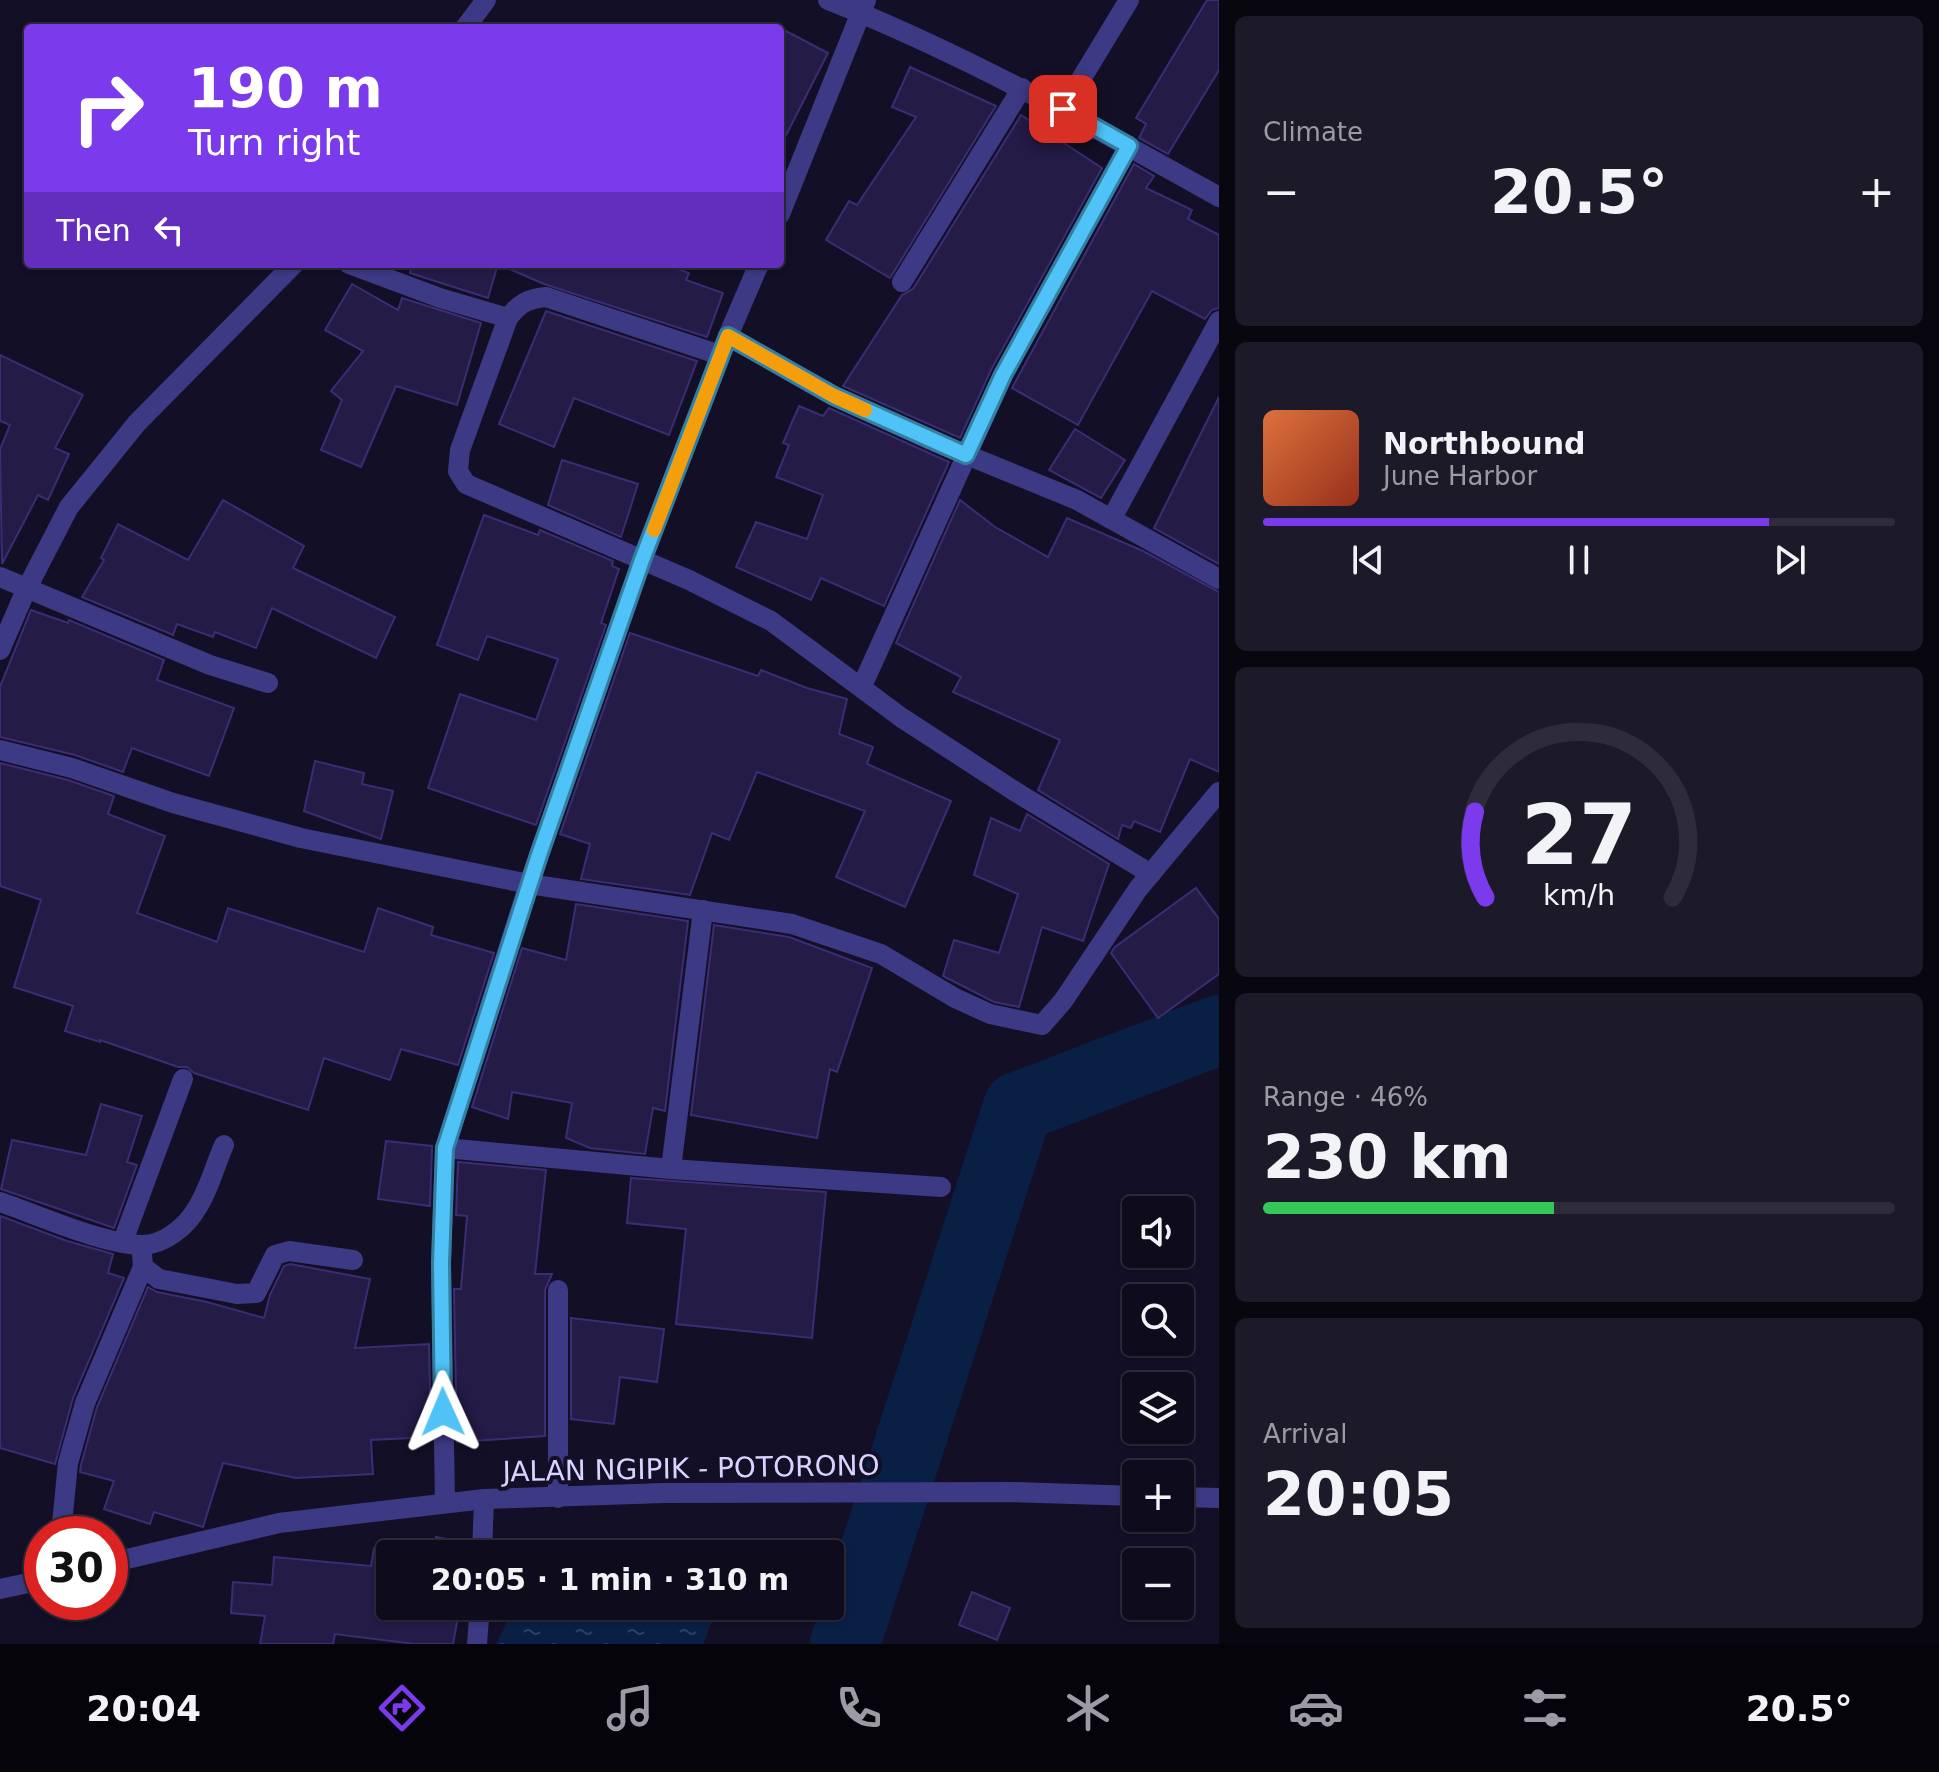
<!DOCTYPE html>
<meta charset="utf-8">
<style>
:root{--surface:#0e0b1c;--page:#1c1929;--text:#f1f3f6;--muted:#9b9ba3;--line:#2e2b3b;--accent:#7c3aed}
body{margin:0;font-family:"DejaVu Sans",sans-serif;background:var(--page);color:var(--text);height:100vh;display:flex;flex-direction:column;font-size:30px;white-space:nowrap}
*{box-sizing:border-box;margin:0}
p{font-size:26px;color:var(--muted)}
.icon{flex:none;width:44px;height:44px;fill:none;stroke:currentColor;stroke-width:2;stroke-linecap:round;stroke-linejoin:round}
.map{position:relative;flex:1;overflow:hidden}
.side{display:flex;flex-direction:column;gap:16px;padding:16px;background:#08060f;width:720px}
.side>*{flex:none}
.hud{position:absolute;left:24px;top:24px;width:760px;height:244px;border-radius:8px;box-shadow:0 2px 6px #0004,0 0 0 2px var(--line);background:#7c3aed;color:#fff;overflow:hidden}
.buttons{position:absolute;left:1122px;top:1196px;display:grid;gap:16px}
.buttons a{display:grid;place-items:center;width:72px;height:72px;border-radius:8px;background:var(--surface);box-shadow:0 2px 6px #0004,0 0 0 2px var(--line);font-size:40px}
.speed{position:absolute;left:24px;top:1516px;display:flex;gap:16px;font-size:40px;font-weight:700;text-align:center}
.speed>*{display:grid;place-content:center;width:104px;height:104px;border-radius:50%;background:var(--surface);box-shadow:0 2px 6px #0004,0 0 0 2px var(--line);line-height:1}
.speed .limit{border:12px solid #d22;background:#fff;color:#111}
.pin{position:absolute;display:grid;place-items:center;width:68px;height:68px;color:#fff;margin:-34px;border-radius:16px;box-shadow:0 4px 12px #0006}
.me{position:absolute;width:88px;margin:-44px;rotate:359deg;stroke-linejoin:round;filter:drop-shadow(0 0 6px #0008)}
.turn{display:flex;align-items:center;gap:28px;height:168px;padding:0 32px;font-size:36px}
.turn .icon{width:104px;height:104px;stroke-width:2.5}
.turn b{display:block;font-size:56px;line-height:68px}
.then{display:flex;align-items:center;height:76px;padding:0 32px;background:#0003;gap:16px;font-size:30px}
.big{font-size:60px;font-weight:600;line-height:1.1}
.side .tile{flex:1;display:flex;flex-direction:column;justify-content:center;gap:12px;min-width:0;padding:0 28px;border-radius:12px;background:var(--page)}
.side .dial{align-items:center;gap:0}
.dial svg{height:208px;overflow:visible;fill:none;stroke:var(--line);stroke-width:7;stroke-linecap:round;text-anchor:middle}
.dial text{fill:var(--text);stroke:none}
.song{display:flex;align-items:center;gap:24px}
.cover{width:96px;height:96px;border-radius:12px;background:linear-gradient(135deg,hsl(20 70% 55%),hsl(10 70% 35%))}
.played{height:8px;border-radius:4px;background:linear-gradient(90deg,var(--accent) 80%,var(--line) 80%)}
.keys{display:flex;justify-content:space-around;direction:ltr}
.heat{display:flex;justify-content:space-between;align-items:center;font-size:44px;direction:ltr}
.charge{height:12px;border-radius:6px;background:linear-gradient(90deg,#34c759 46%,var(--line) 0)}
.trip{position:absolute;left:376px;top:1540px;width:468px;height:80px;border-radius:8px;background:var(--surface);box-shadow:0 2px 6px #0004,0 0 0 2px var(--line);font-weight:600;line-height:80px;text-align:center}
.menu{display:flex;height:128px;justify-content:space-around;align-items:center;background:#06040b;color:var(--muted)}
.menu .icon{width:56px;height:56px}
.menu .selected{color:var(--accent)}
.menu b{font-size:36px;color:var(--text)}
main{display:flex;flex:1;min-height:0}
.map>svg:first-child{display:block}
.water{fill:url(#water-ripples)}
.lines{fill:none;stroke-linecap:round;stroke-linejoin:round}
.river{stroke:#0a1f44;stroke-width:70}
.building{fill:#241b47;stroke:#3b2d73;stroke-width:2}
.minor{stroke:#3d3a85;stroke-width:20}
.route-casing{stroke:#337fa1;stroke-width:20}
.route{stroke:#4fc3f7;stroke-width:14}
.slow{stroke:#f59e0b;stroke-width:14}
.labels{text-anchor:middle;stroke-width:8;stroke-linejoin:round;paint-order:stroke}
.street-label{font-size:28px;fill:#d9d4ff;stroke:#130f26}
</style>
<main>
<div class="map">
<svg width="1219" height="1644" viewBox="0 0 1219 1644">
<defs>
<pattern id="water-ripples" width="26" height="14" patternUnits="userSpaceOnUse" patternTransform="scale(2)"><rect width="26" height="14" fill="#0a1f44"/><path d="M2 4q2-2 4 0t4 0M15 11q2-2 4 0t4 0" fill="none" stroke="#2d3f60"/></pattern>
</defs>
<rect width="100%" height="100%" fill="#130f26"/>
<!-- water -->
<polygon class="water" points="515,1606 718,1606 703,1644 496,1644"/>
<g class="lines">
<!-- river -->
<polyline class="river" points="845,1644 1018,1107 1219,1030"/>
</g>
<!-- building -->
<g class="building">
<polygon points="1207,0 1219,0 1219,70 1168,154 1139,138 1146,124 1136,118"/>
<polygon points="780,28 828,53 780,147"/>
<polygon points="910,67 996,106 890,278 826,240 849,201 857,205 916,117 892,107"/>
<polygon points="1021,115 1102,168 991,370 960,438 843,386 902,295 913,289"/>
<polygon points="1134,164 1154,176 1146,188 1192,210 1188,219 1219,235 1219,308 1212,310 1205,319 1152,291 1078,425 1012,388"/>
<polygon points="412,264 664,264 689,273 686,280 723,293 707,337 544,284 498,264 488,298 410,273"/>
<polygon points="352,284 398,310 402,298 481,323 457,405 396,386 361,467 321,450 342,400 331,391 363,351 325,330"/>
<polygon points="546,311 697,361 669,435 574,398 554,447 499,424"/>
<polygon points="0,355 83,395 55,448 69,454 48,500 38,495 2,564 0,449 10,425 0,421"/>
<polygon points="1219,397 1219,564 1154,528"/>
<polygon points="799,406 823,416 829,408 949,462 884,606 821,578 811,600 736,567 756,522 807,539 823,495 776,477 789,445 783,443"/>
<polygon points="1075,429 1125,460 1101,498 1049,470"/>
<polygon points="562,460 638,484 621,537 548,505"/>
<polygon points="223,500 304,546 293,568 395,617 376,658 272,608 256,648 215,632 213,637 177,624 173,635 82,597 104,560 101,558 118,524 188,560"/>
<polygon points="960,500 995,527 1048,557 1067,518 1143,551 1219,592 1219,772 1190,759 1160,832 1134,821 1131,828 1122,825 1118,839 1038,790 1060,740 953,692 961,677 896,643"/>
<polygon points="484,515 538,535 540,530 613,561 612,566 619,569 601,623 606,625 536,825 428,788 460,694 536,720 558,659 487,636 478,660 437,645"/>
<polygon points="31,610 68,623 69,620 164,660 157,680 234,708 209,776 132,748 123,772 75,755 0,737 0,687"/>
<polygon points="630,633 758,676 761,670 807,688 847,699 839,734 873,747 867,764 951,801 905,907 836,877 865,811 757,772 729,840 712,833 690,895 581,879 590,844 560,834"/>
<polygon points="315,761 364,773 362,784 393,791 381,839 304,811"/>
<polygon points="0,763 68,780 114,796 108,814 165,836 137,913 217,942 228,908 364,952 378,908 433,927 431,935 494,953 458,1065 401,1049 390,1080 324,1058 308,1110 194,1073 187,1067 178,1067 100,1040 100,1042 65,1031 73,1006 14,987 41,900 0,886"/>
<polygon points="1027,814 1109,864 1083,941 1042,927 1019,1007 994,1002 943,976 954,940 999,953 1018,894 974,875 991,818 1020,831"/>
<polygon points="1196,888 1219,919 1219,974 1158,1018 1111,953 1115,947"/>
<polygon points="576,904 688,921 665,1111 653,1108 645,1154 590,1148 566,1138 572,1103 512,1092 508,1119 472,1107 522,948 566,960"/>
<polygon points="714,925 789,937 872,968 837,1072 830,1069 817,1138 691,1115"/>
<polygon points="101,1104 142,1116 127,1162 137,1165 114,1228 1,1189 12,1140 86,1155"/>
<polygon points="386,1141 432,1146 430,1206 378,1199"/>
<polygon points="458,1162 546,1170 535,1274 552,1274 545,1290 545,1436 457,1442 454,1289 461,1289 467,1216 456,1215"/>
<polygon points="631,1178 826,1192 812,1338 676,1324 686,1229 627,1223"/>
<polygon points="0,1216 67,1241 113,1254 108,1273 124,1278 73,1398 55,1464 0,1448"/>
<polygon points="290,1264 370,1279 355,1348 429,1344 431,1437 371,1440 373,1474 296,1478 223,1463 203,1527 154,1512 150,1524 104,1509 114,1481 80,1472 81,1465 97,1407 148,1287 157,1292 207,1302 264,1318 270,1295 284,1266"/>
<polygon points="571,1318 664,1329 657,1382 620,1377 614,1424 571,1419"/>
<polygon points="436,1537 469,1543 468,1554 433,1554"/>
<polygon points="374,1548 420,1554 390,1554 390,1606 460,1606 453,1644 415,1644 335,1634 333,1644 260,1644 265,1616 231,1613 233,1582 272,1585 274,1557 371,1566"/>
<polygon points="972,1592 1010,1608 997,1640 959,1625"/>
</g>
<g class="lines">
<!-- minor -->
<g class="minor">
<path d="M828,0C965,54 1092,126 1219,197"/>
<polyline points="465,28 486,0"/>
<polyline points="1063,109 1129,0"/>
<polyline points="780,214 866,0"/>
<path d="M349,264L440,298L508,318C520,303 527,299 546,297L720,355"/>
<polyline points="902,282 1022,88"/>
<polyline points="508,318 460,450 458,471 466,484 689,580 771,621 902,718 1016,792 1151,874"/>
<polyline points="728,336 834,396 928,439 1077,500 1219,579"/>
<polyline points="1112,518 1219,321"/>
<polyline points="0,577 210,665 268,683"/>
<polyline points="0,650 26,590 69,507 137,423 294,264"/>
<polyline points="862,686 1003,375 1129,146"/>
<polyline points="0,750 72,768 173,803 301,838 529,884 792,924 881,954 955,998 990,1014 1042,1025 1063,1001 1138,889 1219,792"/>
<polyline points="445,1148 671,1169 941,1187"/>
<polyline points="671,1169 703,910"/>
<path d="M0,1202C38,1215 105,1245 142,1245C164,1245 187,1226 197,1208C209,1190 215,1165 224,1145"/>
<polyline points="123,1241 183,1079"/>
<polyline points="142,1254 143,1267 159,1279 237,1294 256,1293 275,1255 289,1251 353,1260"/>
<polyline points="558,1290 558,1498"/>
<polyline points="1180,1497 1219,1498"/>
<polyline points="445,1502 441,1263 445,1148 529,884 642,560 728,336 759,264"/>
<polyline points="61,1534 68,1463 85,1403 143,1267"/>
<polyline points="482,1554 484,1499"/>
<polyline points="110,1563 279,1523 484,1499 664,1493 1012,1492 1136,1496"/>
<polyline points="0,1589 42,1580"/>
<polyline points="477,1644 480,1606"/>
</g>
</g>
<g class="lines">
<!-- route casing -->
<g class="route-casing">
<polyline id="route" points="443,1412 441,1263 445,1148 539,855 642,560 728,336 834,396 966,455 1003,375 1129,146 1063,109"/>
</g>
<!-- route -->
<use href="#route" class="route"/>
<!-- slow -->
<polyline class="slow" points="654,530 728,336 834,396 865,410"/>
</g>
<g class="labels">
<!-- street labels -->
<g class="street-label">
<text transform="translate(691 1468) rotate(-1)" y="10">JALAN NGIPIK - POTORONO</text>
</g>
</g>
</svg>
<div class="buttons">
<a><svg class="icon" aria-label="sound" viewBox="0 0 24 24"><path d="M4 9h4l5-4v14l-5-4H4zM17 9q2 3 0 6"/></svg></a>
<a><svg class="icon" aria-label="search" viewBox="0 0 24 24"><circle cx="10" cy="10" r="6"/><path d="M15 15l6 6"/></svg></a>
<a><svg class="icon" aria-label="layers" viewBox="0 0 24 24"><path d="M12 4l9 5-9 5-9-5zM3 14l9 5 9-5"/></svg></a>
<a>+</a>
<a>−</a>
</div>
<div class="speed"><div class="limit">30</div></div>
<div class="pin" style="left:1063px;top:109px;background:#d93025"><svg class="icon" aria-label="arrive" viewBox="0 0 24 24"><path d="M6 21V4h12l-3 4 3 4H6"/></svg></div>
<svg class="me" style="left:443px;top:1412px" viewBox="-20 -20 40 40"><path d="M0-17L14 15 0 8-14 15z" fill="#4fc3f7" stroke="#fff" stroke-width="4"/></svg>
<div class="trip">20:05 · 1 min · 310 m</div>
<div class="hud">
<div class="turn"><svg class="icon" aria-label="right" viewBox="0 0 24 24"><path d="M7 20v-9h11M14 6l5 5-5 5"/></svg><div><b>190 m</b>Turn right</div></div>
<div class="then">Then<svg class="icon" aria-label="left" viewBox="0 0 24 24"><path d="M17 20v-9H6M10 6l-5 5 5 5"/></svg></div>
</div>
</div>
<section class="side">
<div class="tile"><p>Climate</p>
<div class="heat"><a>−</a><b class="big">20.5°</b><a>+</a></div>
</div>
<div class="tile">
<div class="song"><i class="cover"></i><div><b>Northbound</b><p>June Harbor</p></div></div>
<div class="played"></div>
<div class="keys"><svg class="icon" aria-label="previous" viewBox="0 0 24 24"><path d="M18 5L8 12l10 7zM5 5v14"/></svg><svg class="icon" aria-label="pause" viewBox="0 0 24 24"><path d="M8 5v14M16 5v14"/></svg><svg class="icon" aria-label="next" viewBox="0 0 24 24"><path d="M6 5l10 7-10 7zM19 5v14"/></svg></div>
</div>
<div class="tile dial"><svg viewBox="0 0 100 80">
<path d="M14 69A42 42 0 1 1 86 69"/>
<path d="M14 69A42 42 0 0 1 10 36" stroke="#7c3aed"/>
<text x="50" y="56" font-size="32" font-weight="700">27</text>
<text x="50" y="72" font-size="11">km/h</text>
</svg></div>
<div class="tile"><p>Range · 46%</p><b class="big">230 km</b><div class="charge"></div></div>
<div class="tile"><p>Arrival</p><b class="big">20:05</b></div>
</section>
</main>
<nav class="menu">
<b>20:04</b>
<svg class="icon selected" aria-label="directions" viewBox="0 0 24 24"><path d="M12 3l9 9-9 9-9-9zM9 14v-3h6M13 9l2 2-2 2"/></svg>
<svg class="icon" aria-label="music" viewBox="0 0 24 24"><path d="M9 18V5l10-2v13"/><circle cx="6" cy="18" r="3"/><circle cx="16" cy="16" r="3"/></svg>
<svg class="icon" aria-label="phone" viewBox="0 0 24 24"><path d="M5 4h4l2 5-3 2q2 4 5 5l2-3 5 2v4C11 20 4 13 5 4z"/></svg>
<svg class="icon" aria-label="climate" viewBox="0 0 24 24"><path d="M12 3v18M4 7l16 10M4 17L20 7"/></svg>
<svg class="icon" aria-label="car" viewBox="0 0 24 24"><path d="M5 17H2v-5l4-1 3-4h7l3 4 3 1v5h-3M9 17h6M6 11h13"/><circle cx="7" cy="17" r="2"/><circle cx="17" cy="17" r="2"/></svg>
<svg class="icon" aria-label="filters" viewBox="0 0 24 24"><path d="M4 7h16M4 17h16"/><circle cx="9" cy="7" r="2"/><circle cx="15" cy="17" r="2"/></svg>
<b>20.5°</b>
</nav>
